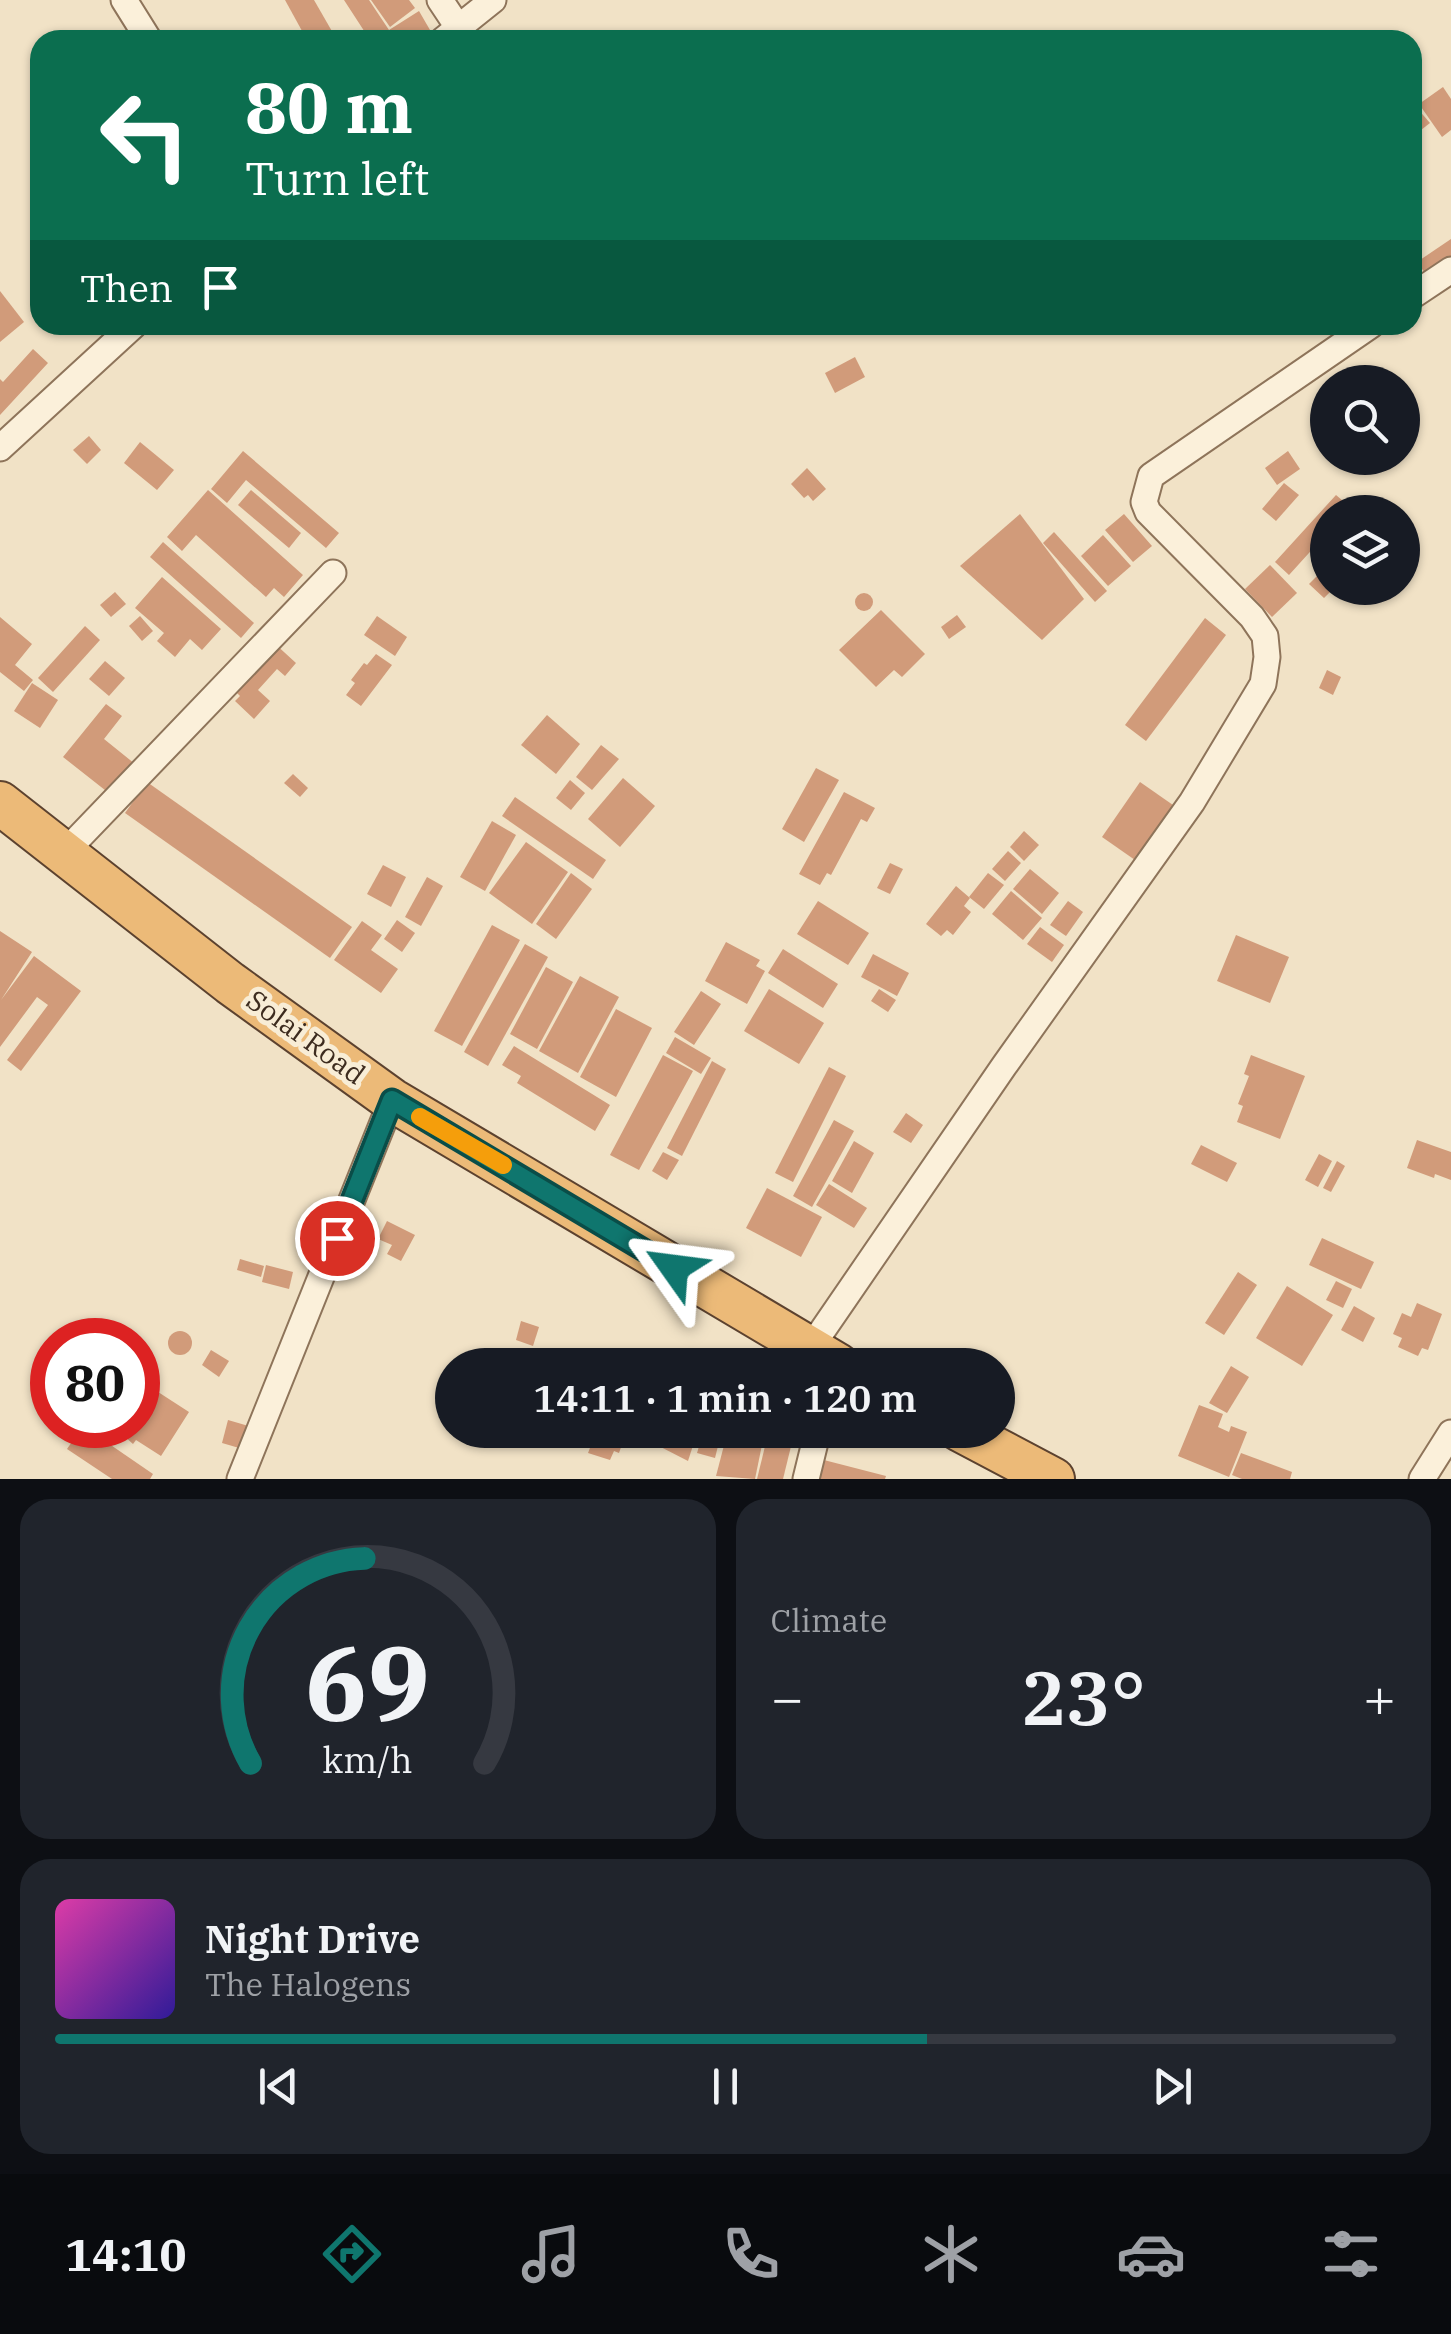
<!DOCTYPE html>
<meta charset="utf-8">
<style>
:root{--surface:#171b24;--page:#20242c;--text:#f1f3f6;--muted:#9ea1a6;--line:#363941;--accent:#0f766e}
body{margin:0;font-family:"IBM Plex Serif",serif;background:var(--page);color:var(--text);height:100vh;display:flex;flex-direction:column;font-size:38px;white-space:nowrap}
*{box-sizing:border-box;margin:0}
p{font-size:32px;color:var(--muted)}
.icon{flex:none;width:55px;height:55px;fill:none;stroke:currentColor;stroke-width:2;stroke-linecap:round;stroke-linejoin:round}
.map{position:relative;height:1479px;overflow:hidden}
.side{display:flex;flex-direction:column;gap:20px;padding:20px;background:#0d0f14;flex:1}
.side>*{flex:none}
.hud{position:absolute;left:30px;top:30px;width:1392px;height:305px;border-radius:30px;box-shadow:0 2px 8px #0004;background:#0b6e4f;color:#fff;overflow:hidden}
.tools{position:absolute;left:1310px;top:365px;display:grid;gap:20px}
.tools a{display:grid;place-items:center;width:110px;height:110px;border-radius:50%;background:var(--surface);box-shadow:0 2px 8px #0004;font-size:50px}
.speed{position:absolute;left:30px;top:1318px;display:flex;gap:20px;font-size:50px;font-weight:700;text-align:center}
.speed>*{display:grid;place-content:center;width:130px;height:130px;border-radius:50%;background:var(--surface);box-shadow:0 2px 8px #0004;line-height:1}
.speed .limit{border:15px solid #d22;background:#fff;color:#111}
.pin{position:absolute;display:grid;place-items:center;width:85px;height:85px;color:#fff;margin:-42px;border:5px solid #fff;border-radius:50%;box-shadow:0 2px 10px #0007}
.me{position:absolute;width:110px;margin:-55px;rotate:301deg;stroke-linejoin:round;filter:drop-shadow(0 0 8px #0008)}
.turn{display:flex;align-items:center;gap:35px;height:210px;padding:0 50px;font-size:45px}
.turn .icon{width:130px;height:130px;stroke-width:2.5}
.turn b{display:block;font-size:70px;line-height:85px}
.then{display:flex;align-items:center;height:95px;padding:0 50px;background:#0003;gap:20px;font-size:38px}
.big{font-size:75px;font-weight:600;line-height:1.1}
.side .card{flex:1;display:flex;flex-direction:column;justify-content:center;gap:15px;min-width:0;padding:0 35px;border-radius:30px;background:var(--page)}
.side .dial{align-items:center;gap:0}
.dial svg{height:260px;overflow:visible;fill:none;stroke:var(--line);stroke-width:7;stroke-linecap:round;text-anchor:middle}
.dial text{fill:var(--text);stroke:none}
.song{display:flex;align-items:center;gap:30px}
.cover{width:120px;height:120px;border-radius:15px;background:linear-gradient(135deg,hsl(320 70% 55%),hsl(250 70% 35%))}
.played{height:10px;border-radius:5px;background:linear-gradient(90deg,var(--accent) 65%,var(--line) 65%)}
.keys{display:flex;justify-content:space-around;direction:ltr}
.heat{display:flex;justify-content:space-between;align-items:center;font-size:55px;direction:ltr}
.side .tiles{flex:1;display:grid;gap:20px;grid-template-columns:1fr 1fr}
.card:last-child{grid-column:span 2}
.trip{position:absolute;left:435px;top:1348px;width:580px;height:100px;border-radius:50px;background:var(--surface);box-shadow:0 2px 8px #0004;font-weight:600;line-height:100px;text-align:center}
.tabs{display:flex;height:160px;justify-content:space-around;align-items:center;background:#090b0e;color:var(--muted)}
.tabs .icon{width:70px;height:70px}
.tabs .on{color:var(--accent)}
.tabs b{font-size:45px;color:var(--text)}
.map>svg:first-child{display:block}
.building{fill:#d19b7a}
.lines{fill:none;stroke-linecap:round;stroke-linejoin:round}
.minor-casing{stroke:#8e745a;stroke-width:29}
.trunk-casing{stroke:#5c422f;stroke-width:46}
.minor{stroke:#fbf0da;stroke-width:25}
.trunk{stroke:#ecba78;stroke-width:42}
.route-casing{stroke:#0a4d48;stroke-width:25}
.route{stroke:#0f766e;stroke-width:18}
.slow{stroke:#f59e0b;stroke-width:18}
.labels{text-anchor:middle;stroke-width:10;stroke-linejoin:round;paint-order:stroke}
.street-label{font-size:28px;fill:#3d2c1f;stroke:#f8edd6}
</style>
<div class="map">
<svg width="1451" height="1479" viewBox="0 0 1451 1479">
<rect width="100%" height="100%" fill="#f1e2c6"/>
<!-- building -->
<g class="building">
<polygon points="285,0 314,0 337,40 307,40"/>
<polygon points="344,0 369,0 389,30 419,11 430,30 414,40 370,40"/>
<polygon points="371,0 409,0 415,8 390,27"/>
<polygon points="1443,87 1451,99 1451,130 1442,137 1419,104"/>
<polygon points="1417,108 1430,123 1412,137 1412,112"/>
<polygon points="1451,239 1451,260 1427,276 1417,262"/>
<polygon points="0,291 24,322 0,342"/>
<polygon points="33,349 48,363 0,415 0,379 3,382"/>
<polygon points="855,357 865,377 835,393 825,373"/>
<polygon points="89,436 101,450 87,464 73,450"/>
<polygon points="140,442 174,470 157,490 124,463"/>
<polygon points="243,451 339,533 326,548 246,480 227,503 211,489"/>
<polygon points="1288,451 1300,469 1277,485 1265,468"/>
<polygon points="807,468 826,489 813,501 808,495 804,498 791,484"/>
<polygon points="1284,483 1299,495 1276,521 1262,509"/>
<polygon points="208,490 303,575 284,597 274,588 266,597 196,535 182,551 167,537"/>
<polygon points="251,490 301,533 289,548 238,505"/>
<polygon points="1336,495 1350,507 1345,512 1328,512 1328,532 1289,575 1275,562"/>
<polygon points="1020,514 1084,599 1042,640 960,566"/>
<polygon points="1124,514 1152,546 1133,562 1105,530"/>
<polygon points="1054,532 1107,591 1095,602 1043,543"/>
<polygon points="1103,535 1131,566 1108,586 1081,556"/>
<polygon points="163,542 254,623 241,638 150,557"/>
<polygon points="1270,565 1297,593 1272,617 1245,589"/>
<polygon points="1328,565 1328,588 1334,588 1324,598 1309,584"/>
<polygon points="162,577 221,629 202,650 190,639 175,657 157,641 164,633 135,608"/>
<polygon points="115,592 126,604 111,617 100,605"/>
<circle cx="864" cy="602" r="9"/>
<polygon points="881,610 925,654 902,677 894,670 876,687 839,650"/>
<polygon points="957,615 966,627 949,639 941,627"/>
<polygon points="140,616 153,631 142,641 129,626"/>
<polygon points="377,616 407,637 395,656 364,635"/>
<polygon points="0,617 32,644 15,665 33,680 24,691 0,672"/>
<polygon points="1205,618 1226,635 1146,741 1125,725"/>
<polygon points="85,626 100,640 53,692 38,678"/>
<polygon points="273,642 296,663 285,676 277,669 258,690 270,701 254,719 235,701 240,696 232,688"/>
<polygon points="376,654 392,665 361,706 346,695 355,683 351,680 364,663 367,665"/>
<polygon points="105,661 125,678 109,696 89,679"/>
<polygon points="1327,670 1341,677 1333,695 1319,688"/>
<polygon points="32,683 58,700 40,728 14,711"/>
<polygon points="106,704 122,716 104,739 135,764 110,794 63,757"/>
<polygon points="547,715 580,744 556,774 521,745"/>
<polygon points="601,745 619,759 592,790 576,777"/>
<polygon points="816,768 839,780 804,842 782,829"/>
<polygon points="293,774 308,788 300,797 284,783"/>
<polygon points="623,778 655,806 620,847 588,819"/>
<polygon points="570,780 585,793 571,810 556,798"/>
<polygon points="147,782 352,927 330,958 125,813"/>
<polygon points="1140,782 1173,805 1135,860 1102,837"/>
<polygon points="844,792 875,808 867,822 861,819 831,875 827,873 820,885 799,874"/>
<polygon points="515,797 606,860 593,879 502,816"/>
<polygon points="492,821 516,835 485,891 460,877"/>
<polygon points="1024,831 1039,845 1024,861 1010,847"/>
<polygon points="526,842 568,872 532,924 489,893"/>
<polygon points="1008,851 1021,863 1005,881 992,869"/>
<polygon points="890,863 903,869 890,894 877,888"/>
<polygon points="383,865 406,877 391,907 367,894"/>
<polygon points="1030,869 1059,893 1042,914 1013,889"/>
<polygon points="571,873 592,889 556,939 536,924"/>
<polygon points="988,873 1004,885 984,909 969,897"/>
<polygon points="427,877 443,886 421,926 405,917"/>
<polygon points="956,886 970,898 964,906 971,912 953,935 947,930 941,936 926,924"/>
<polygon points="1011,891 1042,918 1023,940 992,914"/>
<polygon points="818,901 869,933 848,965 797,934"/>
<polygon points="1068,901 1083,912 1066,936 1050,925"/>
<polygon points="397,920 415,933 402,952 384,939"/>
<polygon points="362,921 382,935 371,950 398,969 381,993 334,960"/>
<polygon points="492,925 520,940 462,1046 434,1031"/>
<polygon points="1040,927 1064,945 1052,962 1027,944"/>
<polygon points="0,931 32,952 1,1000 34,956 81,991 21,1071 7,1060 48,1005 37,997 0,1047"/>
<polygon points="1236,935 1289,957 1270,1003 1217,981"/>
<polygon points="726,942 760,960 756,966 765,971 747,1004 705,981"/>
<polygon points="525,944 548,957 488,1066 464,1052"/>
<polygon points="783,949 838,984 823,1008 768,973"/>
<polygon points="873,954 909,973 897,996 861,977"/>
<polygon points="546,967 573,982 537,1049 510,1034"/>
<polygon points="580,976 619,997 578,1073 539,1051"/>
<polygon points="769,989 824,1023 799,1064 744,1031"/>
<polygon points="879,989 896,1000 888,1012 871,1001"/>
<polygon points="701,991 721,1004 694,1045 674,1032"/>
<polygon points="616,1009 652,1028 616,1097 580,1077"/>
<polygon points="675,1037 711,1058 701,1074 666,1053"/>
<polygon points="514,1046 610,1105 595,1131 517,1083 521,1076 502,1065"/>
<polygon points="663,1055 693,1071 639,1170 610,1155"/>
<polygon points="1251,1055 1305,1076 1280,1139 1237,1122 1243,1106 1238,1104 1249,1076 1244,1074"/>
<polygon points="712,1061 726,1069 682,1156 667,1148"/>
<polygon points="829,1067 846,1076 793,1182 775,1173"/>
<polygon points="906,1113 923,1125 911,1143 893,1132"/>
<polygon points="834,1120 854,1131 812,1207 793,1196"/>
<polygon points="1417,1140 1451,1152 1451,1180 1435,1174 1434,1178 1407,1168"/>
<polygon points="854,1141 874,1153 852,1193 832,1181"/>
<polygon points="1201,1145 1237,1163 1227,1182 1191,1164"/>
<polygon points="663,1152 679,1160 667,1180 652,1171"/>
<polygon points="1319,1154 1332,1161 1318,1187 1305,1180"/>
<polygon points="1337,1161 1345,1166 1331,1192 1323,1188"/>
<polygon points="829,1184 867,1208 854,1228 816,1205"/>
<polygon points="767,1188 822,1217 801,1257 746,1228"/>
<polygon points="387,1221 415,1235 401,1261 387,1254 392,1245 378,1239"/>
<polygon points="1322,1238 1374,1262 1361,1289 1309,1265"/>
<polygon points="240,1259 264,1266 261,1277 237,1270"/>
<polygon points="266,1265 293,1272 289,1289 262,1282"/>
<polygon points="1238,1272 1257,1285 1224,1335 1205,1323"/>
<polygon points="1336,1281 1352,1289 1343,1308 1326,1300"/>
<polygon points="1287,1286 1333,1315 1302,1366 1256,1338"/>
<polygon points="1417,1303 1442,1314 1428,1350 1422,1348 1418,1356 1398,1347 1402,1338 1393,1334 1402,1313 1411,1317"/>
<polygon points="1354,1306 1375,1318 1363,1342 1341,1330"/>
<polygon points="521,1321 539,1327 533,1346 516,1340"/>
<circle cx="180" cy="1343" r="12"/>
<polygon points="646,1348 675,1356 672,1365 641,1365"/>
<polygon points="211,1350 229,1361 219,1377 202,1365"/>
<polygon points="1231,1366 1249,1377 1227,1413 1209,1403"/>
<polygon points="138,1379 189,1412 161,1456 136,1440 133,1444 112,1425 138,1425"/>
<polygon points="1199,1405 1223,1414 1218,1427 1229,1432 1231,1426 1247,1432 1229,1477 1178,1456"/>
<polygon points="228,1420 252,1427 246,1450 222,1443"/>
<polygon points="83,1426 153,1474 150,1479 112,1479 67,1449"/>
<polygon points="597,1430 627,1430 619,1453 614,1451 610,1460 588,1453"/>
<polygon points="654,1430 698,1430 688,1461 651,1442"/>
<polygon points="704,1430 722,1430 715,1458 697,1453"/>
<polygon points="728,1430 765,1430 755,1479 716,1476"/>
<polygon points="769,1430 795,1430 783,1479 757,1479"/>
<polygon points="1241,1453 1292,1472 1290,1479 1242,1479 1232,1475"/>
<polygon points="820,1459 886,1476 885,1479 815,1479"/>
</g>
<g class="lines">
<!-- minor casing -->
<g class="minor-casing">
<g id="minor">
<polyline points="124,0 149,40"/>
<polyline points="440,0 458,27"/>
<polyline points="443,40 493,0"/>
<polyline points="1412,296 1451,270"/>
<polyline points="0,448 134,325"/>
<polyline points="64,853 333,573"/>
<polyline points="811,1360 809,1350 1004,1066 1192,802 1263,684 1267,657 1265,636 1252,617 1148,512 1144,502 1151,476 1371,325"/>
<polyline points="240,1479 392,1100"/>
<polyline points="806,1479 818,1430"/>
<polyline points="1422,1479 1451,1433"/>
</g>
</g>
<!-- trunk casing -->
<g class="trunk-casing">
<g id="trunk">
<polyline points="0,803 230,983 392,1100 838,1365"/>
<polyline points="960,1430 1053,1479"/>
</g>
</g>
<!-- minor -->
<use href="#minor" class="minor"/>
<!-- trunk -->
<use href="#trunk" class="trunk"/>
</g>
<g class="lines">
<!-- route casing -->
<g class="route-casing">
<polyline id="route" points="337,1238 392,1100 674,1268"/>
</g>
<!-- route -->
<use href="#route" class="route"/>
<!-- slow -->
<polyline class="slow" points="420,1117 503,1165"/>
</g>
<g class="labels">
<!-- street labels -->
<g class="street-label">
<text transform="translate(306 1037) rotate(36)" y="10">Solai Road</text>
</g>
</g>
</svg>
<div class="tools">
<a><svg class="icon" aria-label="search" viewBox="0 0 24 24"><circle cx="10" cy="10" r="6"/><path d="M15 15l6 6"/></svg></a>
<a><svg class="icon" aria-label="layers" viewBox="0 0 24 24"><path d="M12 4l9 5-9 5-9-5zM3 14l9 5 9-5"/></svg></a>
</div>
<div class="speed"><div class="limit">80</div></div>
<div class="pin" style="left:337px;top:1238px;background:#d93025"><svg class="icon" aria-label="arrive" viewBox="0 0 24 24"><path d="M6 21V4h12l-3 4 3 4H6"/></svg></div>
<svg class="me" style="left:674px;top:1268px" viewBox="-20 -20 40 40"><path d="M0-17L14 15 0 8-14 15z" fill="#0f766e" stroke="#fff" stroke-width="4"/></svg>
<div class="trip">14:11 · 1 min · 120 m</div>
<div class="hud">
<div class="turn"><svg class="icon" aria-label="left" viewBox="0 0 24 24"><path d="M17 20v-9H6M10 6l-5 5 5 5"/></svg><div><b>80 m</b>Turn left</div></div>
<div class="then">Then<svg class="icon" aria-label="arrive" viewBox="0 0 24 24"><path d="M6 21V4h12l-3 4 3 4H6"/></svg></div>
</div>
</div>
<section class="side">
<div class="tiles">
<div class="card dial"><svg viewBox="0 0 100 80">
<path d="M14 69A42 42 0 1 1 86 69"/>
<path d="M14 69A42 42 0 0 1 49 6" stroke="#0f766e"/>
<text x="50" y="56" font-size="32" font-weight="700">69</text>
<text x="50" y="72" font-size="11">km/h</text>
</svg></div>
<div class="card"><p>Climate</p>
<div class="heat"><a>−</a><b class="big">23°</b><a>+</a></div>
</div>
<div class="card">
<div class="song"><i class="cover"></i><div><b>Night Drive</b><p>The Halogens</p></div></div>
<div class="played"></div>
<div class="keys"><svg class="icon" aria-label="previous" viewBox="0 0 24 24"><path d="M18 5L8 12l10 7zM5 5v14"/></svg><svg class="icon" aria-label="pause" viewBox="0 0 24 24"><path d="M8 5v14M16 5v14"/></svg><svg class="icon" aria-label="next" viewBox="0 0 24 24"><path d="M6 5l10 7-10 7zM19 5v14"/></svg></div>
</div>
</div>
</section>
<nav class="tabs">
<b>14:10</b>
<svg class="icon on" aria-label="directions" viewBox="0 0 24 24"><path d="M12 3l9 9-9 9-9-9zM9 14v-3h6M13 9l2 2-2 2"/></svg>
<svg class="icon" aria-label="music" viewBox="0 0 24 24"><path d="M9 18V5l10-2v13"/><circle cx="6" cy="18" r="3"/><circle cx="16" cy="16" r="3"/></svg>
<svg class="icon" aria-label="phone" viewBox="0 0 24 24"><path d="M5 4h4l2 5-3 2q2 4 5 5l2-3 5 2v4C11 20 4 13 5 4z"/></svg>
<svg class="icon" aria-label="climate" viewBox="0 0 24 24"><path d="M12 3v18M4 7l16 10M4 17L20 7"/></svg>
<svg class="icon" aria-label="car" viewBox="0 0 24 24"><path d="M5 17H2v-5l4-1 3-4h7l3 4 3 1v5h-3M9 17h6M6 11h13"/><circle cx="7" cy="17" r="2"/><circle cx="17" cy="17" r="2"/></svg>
<svg class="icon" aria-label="filters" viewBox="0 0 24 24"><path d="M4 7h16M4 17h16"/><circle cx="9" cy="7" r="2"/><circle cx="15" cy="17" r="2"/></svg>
</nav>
